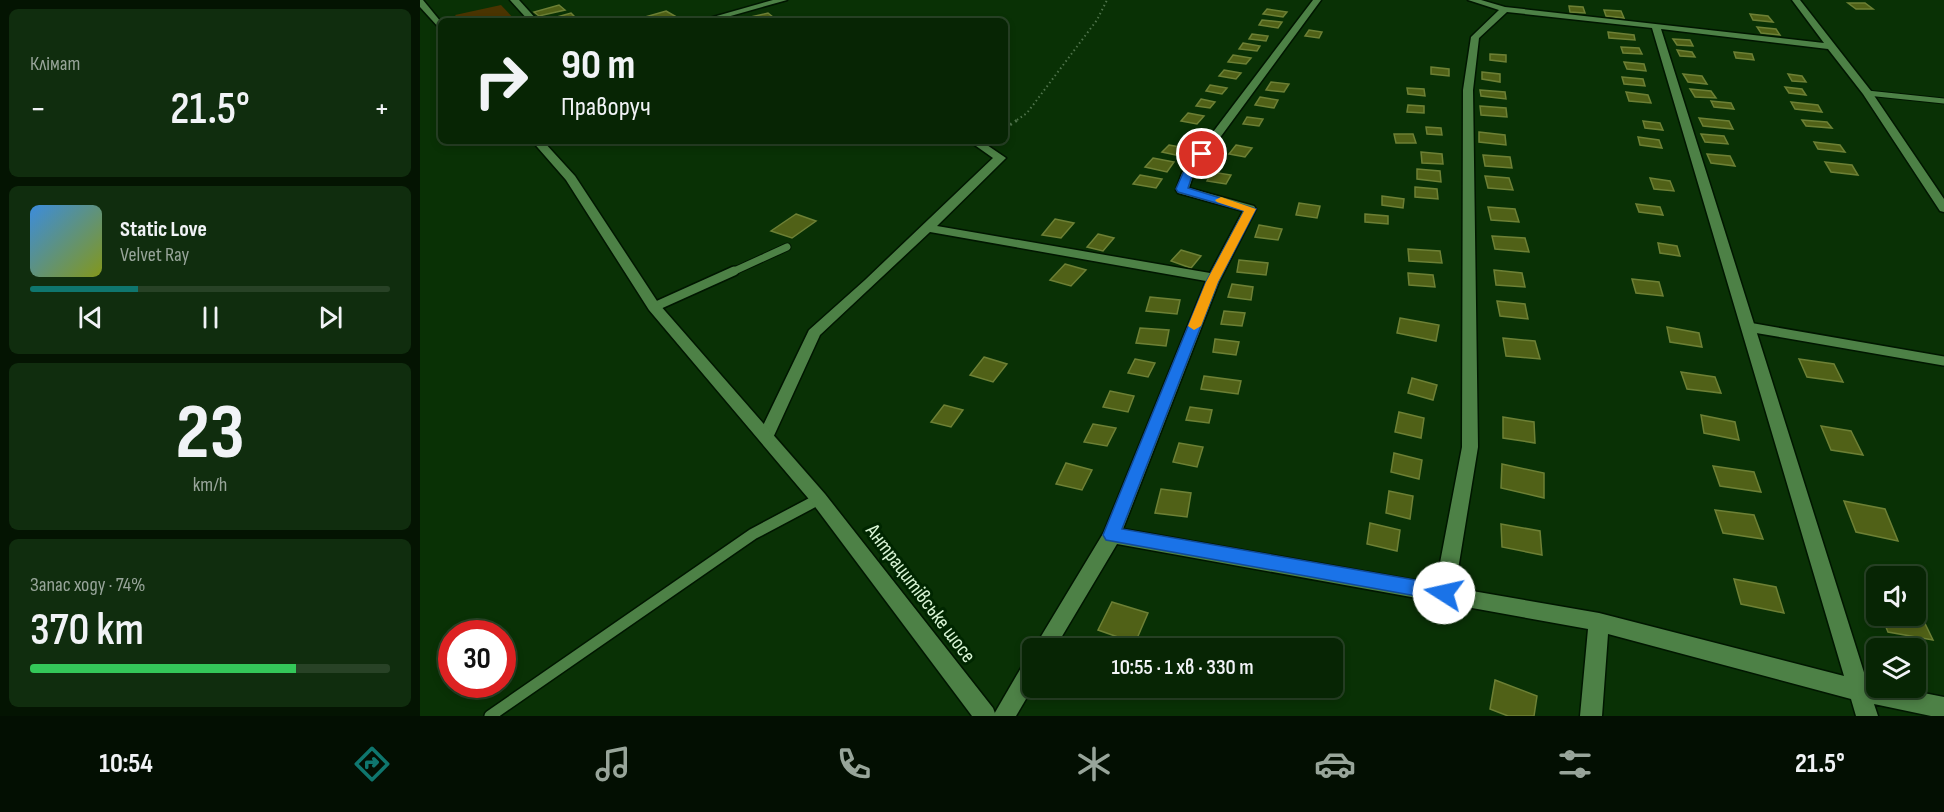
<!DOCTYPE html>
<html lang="uk">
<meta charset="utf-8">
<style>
:root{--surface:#072504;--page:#102d0e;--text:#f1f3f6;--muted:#98a59a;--line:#284226;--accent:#0f766e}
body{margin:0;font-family:"Sofia Sans Condensed",sans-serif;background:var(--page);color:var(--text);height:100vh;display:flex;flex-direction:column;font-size:22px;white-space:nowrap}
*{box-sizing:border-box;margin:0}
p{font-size:20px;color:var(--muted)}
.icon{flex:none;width:33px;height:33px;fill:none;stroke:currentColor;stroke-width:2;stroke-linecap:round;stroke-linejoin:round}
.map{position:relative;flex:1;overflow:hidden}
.sheet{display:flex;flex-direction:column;gap:9px;padding:9px;background:#041402;width:420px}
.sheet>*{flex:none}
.guide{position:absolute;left:18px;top:18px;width:570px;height:126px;border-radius:9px;box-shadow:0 3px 9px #0003,0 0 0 2px var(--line);background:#072504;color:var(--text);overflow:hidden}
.controls{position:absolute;left:1446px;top:566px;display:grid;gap:12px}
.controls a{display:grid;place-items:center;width:60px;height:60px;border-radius:9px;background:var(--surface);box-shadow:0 3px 9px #0003,0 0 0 2px var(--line);font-size:30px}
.speed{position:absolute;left:18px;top:620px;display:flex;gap:12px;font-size:30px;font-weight:700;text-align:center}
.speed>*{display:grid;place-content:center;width:78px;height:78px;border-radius:50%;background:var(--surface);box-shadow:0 3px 9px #0003,0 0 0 2px var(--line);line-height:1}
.speed .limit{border:9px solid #d22;background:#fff;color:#111}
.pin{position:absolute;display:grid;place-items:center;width:51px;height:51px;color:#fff;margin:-26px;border:3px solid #fff;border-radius:50%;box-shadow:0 2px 6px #0007}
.me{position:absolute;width:66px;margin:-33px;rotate:280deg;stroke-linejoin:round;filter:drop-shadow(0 0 4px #0008)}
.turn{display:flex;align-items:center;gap:21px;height:126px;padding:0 24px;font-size:27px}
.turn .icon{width:78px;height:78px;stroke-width:2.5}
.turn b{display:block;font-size:42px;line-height:51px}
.big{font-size:45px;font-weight:600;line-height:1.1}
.sheet .card{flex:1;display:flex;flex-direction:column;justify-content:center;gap:9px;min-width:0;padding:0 21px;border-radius:9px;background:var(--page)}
.sheet .dial{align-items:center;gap:0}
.dial b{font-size:78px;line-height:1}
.song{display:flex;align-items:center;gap:18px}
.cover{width:72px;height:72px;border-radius:9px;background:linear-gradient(135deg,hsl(210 70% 55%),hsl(70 70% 35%))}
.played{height:6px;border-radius:3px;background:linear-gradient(90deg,var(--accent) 30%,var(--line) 30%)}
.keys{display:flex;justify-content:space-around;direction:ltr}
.heat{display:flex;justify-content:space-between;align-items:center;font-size:33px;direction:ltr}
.charge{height:9px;border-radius:4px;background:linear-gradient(90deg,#34c759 74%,var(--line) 0)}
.trip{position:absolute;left:602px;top:638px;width:321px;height:60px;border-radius:9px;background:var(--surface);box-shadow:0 3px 9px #0003,0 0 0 2px var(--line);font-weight:600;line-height:60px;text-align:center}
.dock{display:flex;height:96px;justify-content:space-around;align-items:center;background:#030f02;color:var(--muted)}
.dock .icon{width:42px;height:42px}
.dock .active{color:var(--accent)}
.dock b{font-size:27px;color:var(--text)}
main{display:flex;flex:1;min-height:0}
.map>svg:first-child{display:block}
.green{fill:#4a3401}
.building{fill:#506117;stroke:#6d8035;stroke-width:1.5}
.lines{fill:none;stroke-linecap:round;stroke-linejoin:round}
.lane-far3-casing{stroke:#001600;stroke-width:7}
.lane-far2-casing{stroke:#001600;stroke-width:9}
.lane-far1-casing{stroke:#001600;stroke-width:12}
.lane-casing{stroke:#001600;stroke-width:14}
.street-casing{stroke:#001600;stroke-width:3}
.secondary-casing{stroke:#001600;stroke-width:3}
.path-far1{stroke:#4f734b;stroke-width:2;stroke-dasharray:1.5 3;stroke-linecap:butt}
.path{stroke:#4f734b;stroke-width:3;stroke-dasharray:2 4;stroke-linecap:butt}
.lane-far3{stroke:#4d8146;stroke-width:5}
.lane-far2{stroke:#4d8146;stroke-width:7}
.lane-far1{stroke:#4d8146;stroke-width:9}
.lane{stroke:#4d8146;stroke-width:11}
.street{fill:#4d8146;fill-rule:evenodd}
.secondary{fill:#4d8146;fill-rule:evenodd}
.route{fill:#1a73e8;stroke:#114b97;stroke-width:1.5}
.slow{fill:#f59e0b}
.labels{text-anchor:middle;stroke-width:6;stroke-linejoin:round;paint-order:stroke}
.near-street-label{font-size:21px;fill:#d9f5d5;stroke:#002600}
</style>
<main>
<section class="sheet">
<div class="card"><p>Клімат</p>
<div class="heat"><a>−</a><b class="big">21.5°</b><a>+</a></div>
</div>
<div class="card">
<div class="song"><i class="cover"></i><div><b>Static Love</b><p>Velvet Ray</p></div></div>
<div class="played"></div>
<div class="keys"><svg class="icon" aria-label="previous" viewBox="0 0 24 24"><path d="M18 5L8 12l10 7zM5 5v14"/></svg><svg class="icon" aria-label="pause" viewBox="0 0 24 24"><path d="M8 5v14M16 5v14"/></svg><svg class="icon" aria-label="next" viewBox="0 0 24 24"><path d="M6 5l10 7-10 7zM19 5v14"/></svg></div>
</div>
<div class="card dial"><b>23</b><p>km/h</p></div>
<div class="card"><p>Запас ходу · 74%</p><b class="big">370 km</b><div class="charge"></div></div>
</section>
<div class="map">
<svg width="1524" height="716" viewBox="0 0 1524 716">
<rect width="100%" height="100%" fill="#093105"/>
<!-- green -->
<polygon class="green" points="81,5 96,21 40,21 35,15"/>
<!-- building -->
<g class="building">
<polygon points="1428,3 1445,3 1453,9 1436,9"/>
<polygon points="139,5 145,10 119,16 114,12"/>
<polygon points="1149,6 1163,7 1165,13 1150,12"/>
<polygon points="847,9 867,12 863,17 843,14"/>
<polygon points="1184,10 1201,11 1204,18 1186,16"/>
<polygon points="246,11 255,16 239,21 231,21 225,17"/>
<polygon points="151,13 156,18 144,21 126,20"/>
<polygon points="348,13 353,17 336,21 331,17"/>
<polygon points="1330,14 1348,16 1353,22 1333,20"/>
<polygon points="842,20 862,22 858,28 839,25"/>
<polygon points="1337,27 1356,29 1360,35 1341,33"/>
<polygon points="889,30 902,32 899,38 885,36"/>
<polygon points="1188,32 1214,35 1215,40 1189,38"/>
<polygon points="832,34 848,36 846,41 829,39"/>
<polygon points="1253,39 1270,40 1273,46 1257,45"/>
<polygon points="823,43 840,46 837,51 819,49"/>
<polygon points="1201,47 1219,48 1222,54 1203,53"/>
<polygon points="1257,50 1272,52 1275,57 1260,56"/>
<polygon points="1314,52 1332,54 1334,60 1316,58"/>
<polygon points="1070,54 1086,55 1086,62 1070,60"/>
<polygon points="813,55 831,58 826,64 808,62"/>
<polygon points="1204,62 1224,64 1226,71 1207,69"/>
<polygon points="1011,67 1029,69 1029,76 1011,74"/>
<polygon points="804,70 821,73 816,79 799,76"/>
<polygon points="1062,72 1080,74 1080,82 1062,79"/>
<polygon points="1263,74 1282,76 1287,84 1268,82"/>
<polygon points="1368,74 1382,76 1386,82 1372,81"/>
<polygon points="1202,77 1223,79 1225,86 1204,84"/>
<polygon points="851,82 869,84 864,92 846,90"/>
<polygon points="790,85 807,88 802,94 786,91"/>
<polygon points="1365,87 1382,89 1386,95 1369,93"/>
<polygon points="987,88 1004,89 1005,96 988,94"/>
<polygon points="1270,89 1291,91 1296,98 1275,97"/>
<polygon points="1060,90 1085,92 1086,99 1061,96"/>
<polygon points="1206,92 1228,95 1231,103 1209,101"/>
<polygon points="840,97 858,100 854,108 835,105"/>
<polygon points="781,99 795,102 790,108 776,106"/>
<polygon points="1291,101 1311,103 1314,109 1294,107"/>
<polygon points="1371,102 1398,105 1402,112 1375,109"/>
<polygon points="988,105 1004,106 1004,113 987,112"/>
<polygon points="1060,106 1086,108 1087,117 1061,115"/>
<polygon points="768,113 784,116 777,124 761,121"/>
<polygon points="827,117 843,119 839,126 823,124"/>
<polygon points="1279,118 1309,121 1313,129 1283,126"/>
<polygon points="1382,120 1407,122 1412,128 1386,126"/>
<polygon points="1223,121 1240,123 1243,130 1225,128"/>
<polygon points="1006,127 1021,128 1022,135 1007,134"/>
<polygon points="1059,132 1085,135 1086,145 1059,142"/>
<polygon points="974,134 993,134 996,143 976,143"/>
<polygon points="1281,134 1304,136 1308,144 1285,142"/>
<polygon points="1218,137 1239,140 1242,148 1220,145"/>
<polygon points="1394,142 1420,145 1425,152 1398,149"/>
<polygon points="749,145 766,148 760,156 742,152"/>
<polygon points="816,145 832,148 825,157 809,154"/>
<polygon points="1001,152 1022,154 1023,164 1002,163"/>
<polygon points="1287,154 1310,156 1315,166 1291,163"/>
<polygon points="1063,155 1090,157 1092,168 1065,166"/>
<polygon points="733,158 754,162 747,172 725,167"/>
<polygon points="1405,162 1432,165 1438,175 1411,172"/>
<polygon points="997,169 1020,171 1021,182 997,179"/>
<polygon points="792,172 811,175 806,184 787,181"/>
<polygon points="720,175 742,179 736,188 713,184"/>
<polygon points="1065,176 1089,178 1093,190 1068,188"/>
<polygon points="1230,178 1250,181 1254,191 1234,189"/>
<polygon points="995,187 1017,189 1018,199 995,197"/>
<polygon points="962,196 984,199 983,208 962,205"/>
<polygon points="879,203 900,206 897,218 876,215"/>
<polygon points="1216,204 1240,207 1243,215 1219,212"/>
<polygon points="1068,207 1095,209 1099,222 1071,220"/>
<polygon points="376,214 396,221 372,238 351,231"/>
<polygon points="945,214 968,216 968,224 945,222"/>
<polygon points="635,219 654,223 641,238 622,235"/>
<polygon points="839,225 862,229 858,240 835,237"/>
<polygon points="678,234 694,238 683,251 667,247"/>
<polygon points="1072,236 1105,238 1109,252 1075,249"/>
<polygon points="1238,243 1257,246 1260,256 1240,253"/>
<polygon points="988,249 1020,251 1022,263 989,261"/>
<polygon points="761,250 781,256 771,268 751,261"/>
<polygon points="819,260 848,263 846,275 817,272"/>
<polygon points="645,264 666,270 651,286 630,280"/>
<polygon points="1074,270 1102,273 1105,287 1076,285"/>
<polygon points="988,273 1013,275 1015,287 989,285"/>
<polygon points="1212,279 1239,282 1243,296 1216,293"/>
<polygon points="812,284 833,287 831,300 808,297"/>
<polygon points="730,297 760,300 757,314 726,311"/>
<polygon points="1077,301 1105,304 1108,319 1080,316"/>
<polygon points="804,311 825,313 822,326 801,324"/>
<polygon points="980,318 1019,325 1016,341 977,333"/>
<polygon points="1247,327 1279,333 1282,347 1250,342"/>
<polygon points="720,328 749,330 746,346 716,343"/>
<polygon points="1083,338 1115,341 1120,359 1086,356"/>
<polygon points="795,339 819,342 816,355 793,352"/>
<polygon points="564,357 587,364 573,382 550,375"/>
<polygon points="715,359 735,363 728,377 708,373"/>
<polygon points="1379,359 1414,364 1423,382 1387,377"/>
<polygon points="1261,372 1295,377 1301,393 1267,389"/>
<polygon points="784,376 821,381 818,394 781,389"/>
<polygon points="992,378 1017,385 1013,400 988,393"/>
<polygon points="690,391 714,396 708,412 683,407"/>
<polygon points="524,405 543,410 531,427 511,422"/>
<polygon points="770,407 792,410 789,423 766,420"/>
<polygon points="979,412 1004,418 1001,438 975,432"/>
<polygon points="1281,415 1315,422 1319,440 1284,433"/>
<polygon points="1083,417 1114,422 1115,443 1083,438"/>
<polygon points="673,424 696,428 687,446 664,442"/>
<polygon points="1401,426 1431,431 1443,455 1411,450"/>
<polygon points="759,443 783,447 777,467 753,462"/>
<polygon points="974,453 1002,460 999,479 971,472"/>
<polygon points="646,463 672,470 662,490 636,484"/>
<polygon points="1082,464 1124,473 1124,498 1081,488"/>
<polygon points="1293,466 1334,472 1341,492 1300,486"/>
<polygon points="741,489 771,493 767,517 735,513"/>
<polygon points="969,491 993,496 990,519 966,513"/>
<polygon points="1424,501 1465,509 1478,541 1436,532"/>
<polygon points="1295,510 1334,515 1343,539 1303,533"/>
<polygon points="950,523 980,530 977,551 947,544"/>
<polygon points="1081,524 1120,531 1122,555 1082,547"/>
<polygon points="1314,579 1356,587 1364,613 1321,604"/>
<polygon points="692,602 728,613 715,643 678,630"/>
<polygon points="1496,605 1513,640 1468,632 1461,615 1496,615"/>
<polygon points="1075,680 1117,696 1114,716 1088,716 1070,709"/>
</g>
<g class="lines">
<!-- lane-far3 casing -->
<g class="lane-far3-casing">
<polyline id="lane-far3" points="1447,93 1524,101"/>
</g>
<!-- lane-far2 casing -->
<g class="lane-far2-casing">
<polyline id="lane-far2" points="310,273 367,247"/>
</g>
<!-- lane-far1 casing -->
<g class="lane-far1-casing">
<g id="lane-far1">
<polyline points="234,307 314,271"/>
<polyline points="1328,327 1524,361"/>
</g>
</g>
<!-- lane casing -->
<g class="lane-casing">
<polyline id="lane" points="70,716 333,534 399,499"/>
</g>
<!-- street casing -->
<g class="street-casing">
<g id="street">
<polygon points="90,0 99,0 118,21 109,21"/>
<polygon points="353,0 367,0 293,21 279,21"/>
<path d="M893,0H901L774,173L769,188L834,206L836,209L799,282L703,529L1016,584L1042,447L1043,90L1051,37L1079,10L1048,0H1061L1085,7L1404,43L1372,0H1380L1451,91L1524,199V212L1520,211L1443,94L1408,49L1241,29L1447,682L1456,684V687H1473L1524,697V716H1511L1454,704L1458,716H1436L1431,699L1188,634L1182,716H1160L1168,629L697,544L635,648H614L684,532L786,281L510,232L400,335L352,440L346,442L340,440L338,436L389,330L445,280L573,158L549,141H561L586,158L517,226L790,273L823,211L758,193L756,190L762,173ZM1087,12L1232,28L1424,676L1179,613L1035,588L1058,447L1053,90L1059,38Z"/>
<polygon points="612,658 613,687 596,716 573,716 605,661"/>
</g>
</g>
<!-- secondary casing -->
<g class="secondary-casing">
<g id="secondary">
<polygon points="0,0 3,0 21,22 21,30 0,7"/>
<polygon points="112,141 123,141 155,176 239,304 405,494 573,708 576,716 552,716 393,504 229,310 146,180"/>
</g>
</g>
<!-- path-far1 -->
<polyline class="path-far1" points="597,120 607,113 677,20 687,0"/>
<!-- path -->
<polyline class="path" points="585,128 599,119"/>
<!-- lane-far3 -->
<use href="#lane-far3" class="lane-far3"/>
<!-- lane-far2 -->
<use href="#lane-far2" class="lane-far2"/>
<!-- lane-far1 -->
<use href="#lane-far1" class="lane-far1"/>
<!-- lane -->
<use href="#lane" class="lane"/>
<!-- street -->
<use href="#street" class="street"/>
<!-- secondary -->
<use href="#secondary" class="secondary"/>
</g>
<!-- route -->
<polygon class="route" points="778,152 787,154 773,173 768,188 836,209 798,282 702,529 1024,585 1030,587 1033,593 1030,598 1024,601 686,540 683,535 786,282 824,211 758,192 756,189 763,173"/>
<!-- slow -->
<polygon class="slow" points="801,197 836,209 798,282 781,326 774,330 768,326 786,282 824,211 797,202 795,200"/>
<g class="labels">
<!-- near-street labels -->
<g class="near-street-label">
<text transform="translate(501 593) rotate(53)" y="7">Антрацитівське шосе</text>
</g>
</g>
</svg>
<div class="controls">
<a><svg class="icon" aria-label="sound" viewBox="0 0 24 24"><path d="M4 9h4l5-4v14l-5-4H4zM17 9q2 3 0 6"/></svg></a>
<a><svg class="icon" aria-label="layers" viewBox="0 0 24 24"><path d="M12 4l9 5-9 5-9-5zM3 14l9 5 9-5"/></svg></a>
</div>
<div class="speed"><div class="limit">30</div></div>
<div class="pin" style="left:782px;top:154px;background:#d93025"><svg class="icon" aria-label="arrive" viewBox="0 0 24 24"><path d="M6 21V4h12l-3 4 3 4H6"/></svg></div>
<svg class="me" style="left:1024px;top:593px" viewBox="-20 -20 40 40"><circle r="19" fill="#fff"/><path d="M0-13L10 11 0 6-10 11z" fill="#1a73e8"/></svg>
<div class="trip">10:55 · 1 хв · 330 m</div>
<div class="guide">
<div class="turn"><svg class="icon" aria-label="right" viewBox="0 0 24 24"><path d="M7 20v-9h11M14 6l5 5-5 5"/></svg><div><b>90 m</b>Праворуч</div></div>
</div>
</div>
</main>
<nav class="dock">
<b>10:54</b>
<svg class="icon active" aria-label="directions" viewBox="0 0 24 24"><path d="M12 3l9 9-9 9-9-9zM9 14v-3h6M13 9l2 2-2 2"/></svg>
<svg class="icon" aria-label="music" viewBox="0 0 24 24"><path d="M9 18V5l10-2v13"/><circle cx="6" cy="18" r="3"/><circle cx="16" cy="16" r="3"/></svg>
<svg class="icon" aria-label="phone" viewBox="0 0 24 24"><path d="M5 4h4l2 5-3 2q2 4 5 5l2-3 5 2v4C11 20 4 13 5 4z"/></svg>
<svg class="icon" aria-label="climate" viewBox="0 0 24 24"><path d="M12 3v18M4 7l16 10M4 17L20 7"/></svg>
<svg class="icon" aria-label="car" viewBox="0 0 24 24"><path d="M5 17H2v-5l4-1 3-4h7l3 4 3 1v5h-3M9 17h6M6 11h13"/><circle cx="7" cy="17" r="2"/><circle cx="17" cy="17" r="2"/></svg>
<svg class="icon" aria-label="filters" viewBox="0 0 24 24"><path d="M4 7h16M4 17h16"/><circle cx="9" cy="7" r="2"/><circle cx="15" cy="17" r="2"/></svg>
<b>21.5°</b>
</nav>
